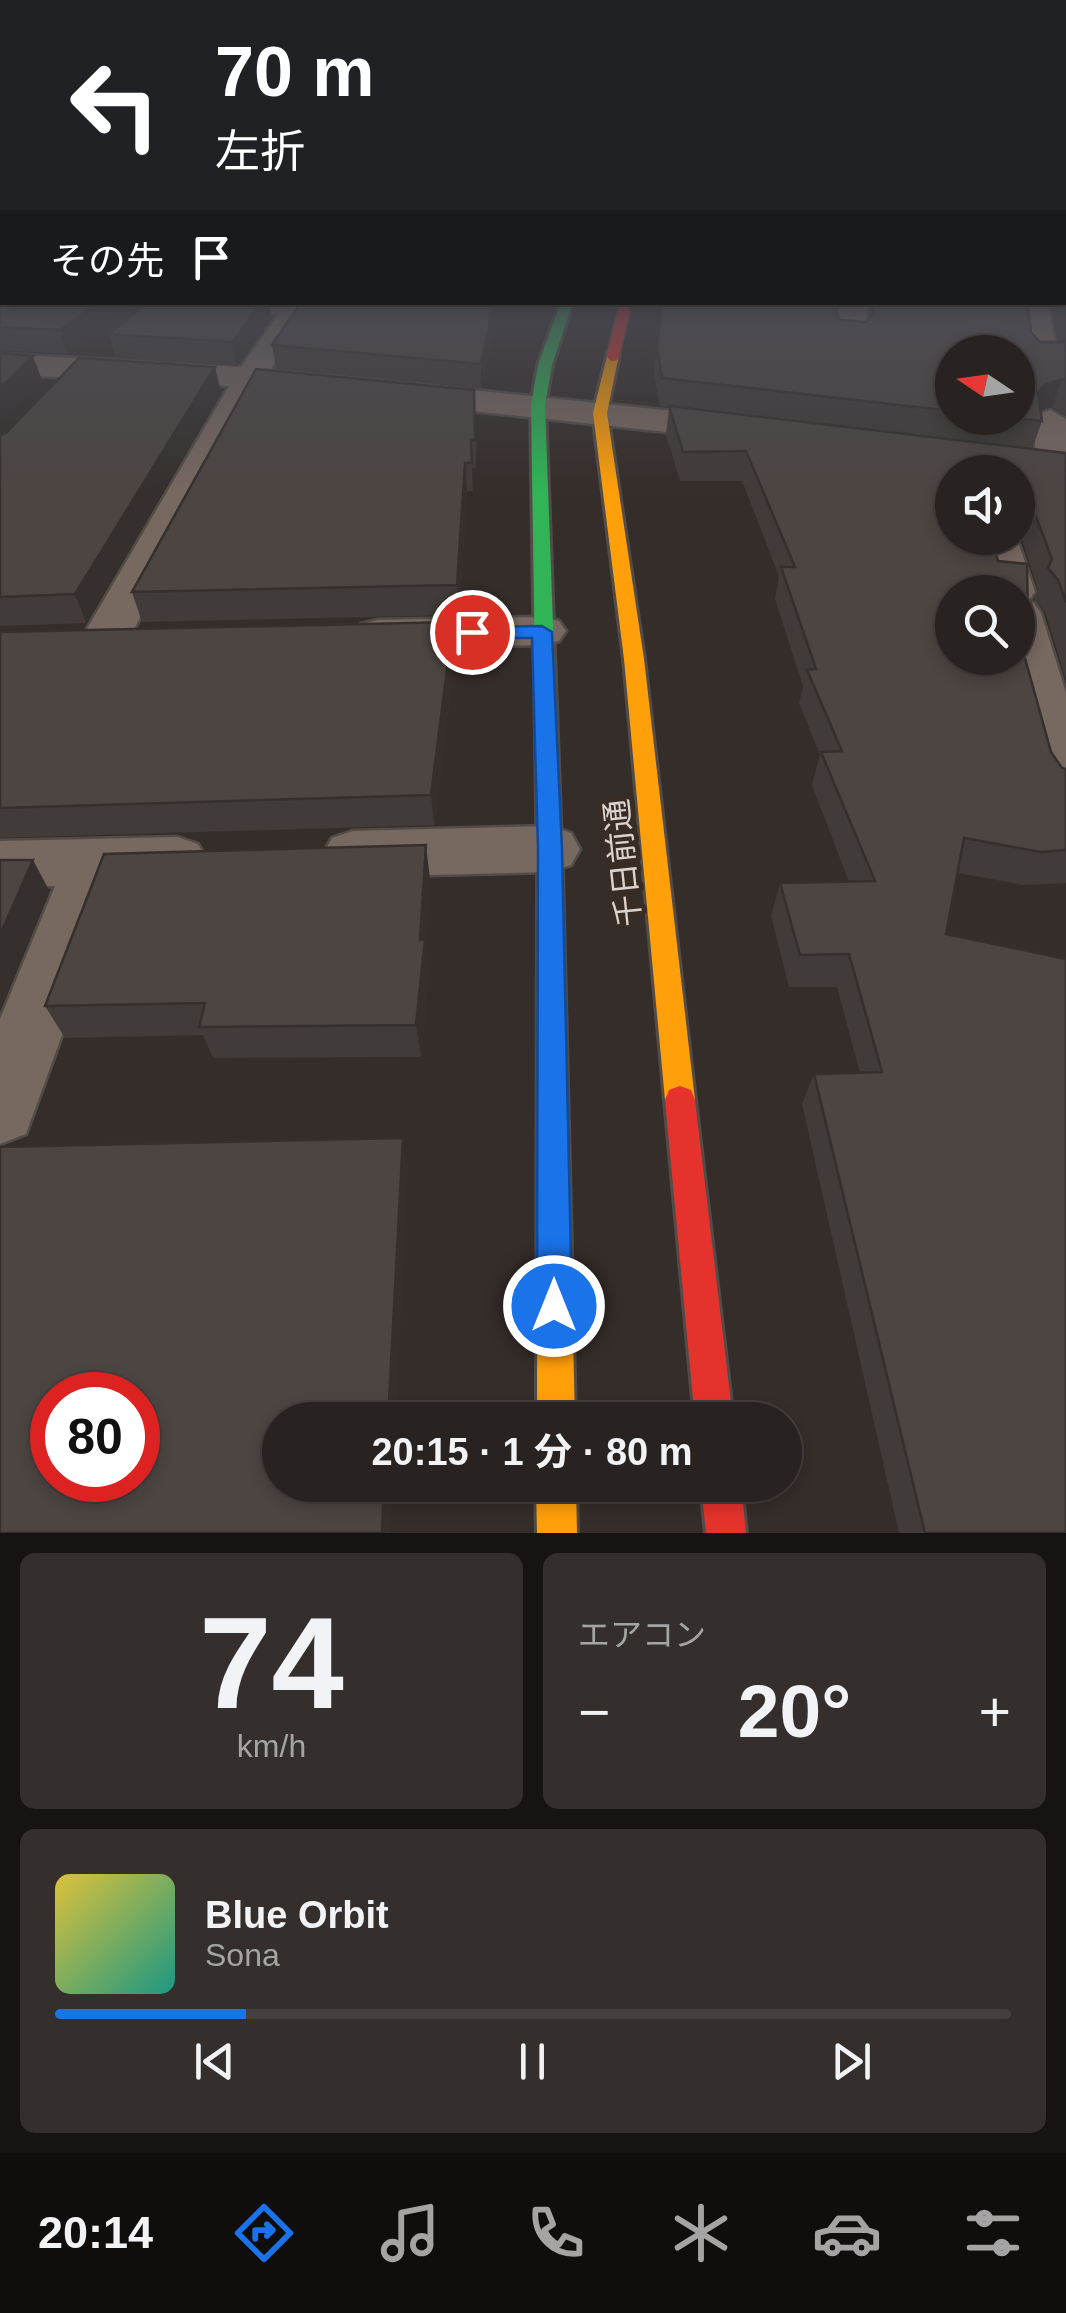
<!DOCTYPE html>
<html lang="ja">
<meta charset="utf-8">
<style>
:root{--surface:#282220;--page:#342f2d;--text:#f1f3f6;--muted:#a5a4a5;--line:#443f3e;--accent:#1a73e8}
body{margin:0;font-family:Helvetica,"Noto Sans JP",sans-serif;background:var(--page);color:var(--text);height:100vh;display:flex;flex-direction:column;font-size:38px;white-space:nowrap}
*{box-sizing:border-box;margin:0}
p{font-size:32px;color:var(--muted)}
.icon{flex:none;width:55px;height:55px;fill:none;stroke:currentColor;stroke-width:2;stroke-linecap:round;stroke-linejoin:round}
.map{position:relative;height:1533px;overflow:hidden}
.drawer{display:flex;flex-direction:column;gap:20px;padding:20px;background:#161312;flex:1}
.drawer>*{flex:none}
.banner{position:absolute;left:0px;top:0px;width:1068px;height:305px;box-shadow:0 5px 15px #0003,0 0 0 2px var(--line);background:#202124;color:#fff;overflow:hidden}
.needle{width:65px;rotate:283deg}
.fabs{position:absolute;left:935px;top:335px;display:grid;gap:20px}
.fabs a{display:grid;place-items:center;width:100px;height:100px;border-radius:50%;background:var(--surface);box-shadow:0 5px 15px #0003,0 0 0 2px var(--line);font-size:50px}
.speed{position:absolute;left:30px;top:1372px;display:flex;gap:20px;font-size:50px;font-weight:700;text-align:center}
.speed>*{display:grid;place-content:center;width:130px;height:130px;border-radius:50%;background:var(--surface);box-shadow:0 5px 15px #0003,0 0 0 2px var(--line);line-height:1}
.speed .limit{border:15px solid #d22;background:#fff;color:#111}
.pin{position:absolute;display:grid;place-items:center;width:85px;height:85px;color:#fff;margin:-42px;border:5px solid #fff;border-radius:50%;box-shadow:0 2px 10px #0007}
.me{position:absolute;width:110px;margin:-55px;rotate:0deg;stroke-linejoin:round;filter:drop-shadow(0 0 8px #0008)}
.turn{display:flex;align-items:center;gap:35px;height:210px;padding:0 50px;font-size:45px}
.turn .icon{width:130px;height:130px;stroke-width:2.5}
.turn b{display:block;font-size:70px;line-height:85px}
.then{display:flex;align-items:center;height:95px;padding:0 50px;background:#0003;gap:20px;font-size:38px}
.big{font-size:75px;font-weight:700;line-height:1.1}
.drawer .card{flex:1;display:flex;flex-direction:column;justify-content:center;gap:15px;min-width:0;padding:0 35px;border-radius:15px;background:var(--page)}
.drawer .dial{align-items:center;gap:0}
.dial b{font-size:130px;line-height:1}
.song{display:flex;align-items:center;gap:30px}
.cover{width:120px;height:120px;border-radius:15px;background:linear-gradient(135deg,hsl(50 70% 55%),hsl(170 70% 35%))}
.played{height:10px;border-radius:5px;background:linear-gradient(90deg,var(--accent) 20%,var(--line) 20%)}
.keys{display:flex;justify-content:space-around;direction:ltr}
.heat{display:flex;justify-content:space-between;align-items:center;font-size:55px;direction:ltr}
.drawer .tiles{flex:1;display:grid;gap:20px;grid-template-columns:1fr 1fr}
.card:last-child{grid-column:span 2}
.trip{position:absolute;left:262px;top:1402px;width:540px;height:100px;border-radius:50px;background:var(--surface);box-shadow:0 5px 15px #0003,0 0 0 2px var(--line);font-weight:700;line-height:100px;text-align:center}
.menu{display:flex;height:160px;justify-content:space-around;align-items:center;background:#100e0d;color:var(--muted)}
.menu .icon{width:70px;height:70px}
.menu .current{color:var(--accent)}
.menu b{font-size:45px;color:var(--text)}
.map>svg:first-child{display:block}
.pier{fill:#352d2a}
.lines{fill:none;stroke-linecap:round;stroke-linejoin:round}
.street-casing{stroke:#524c48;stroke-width:5}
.fast-casing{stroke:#524c48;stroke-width:6}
.slow-casing{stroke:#524c48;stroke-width:6}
.jam-casing{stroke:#524c48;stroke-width:6}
.street{fill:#776860;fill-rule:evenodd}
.fast{fill:#30b455;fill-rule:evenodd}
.slow{fill:#ff9f0a;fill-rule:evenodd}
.jam{fill:#e5322d;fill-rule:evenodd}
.jam-bridge-casing{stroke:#524c48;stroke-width:15;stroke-linecap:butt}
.jam-bridge{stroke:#e5322d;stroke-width:12}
.wall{fill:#413b39;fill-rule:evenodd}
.shaded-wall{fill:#35302e}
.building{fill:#4c4542;stroke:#35302e;stroke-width:2.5;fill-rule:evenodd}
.route{fill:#1a73e8;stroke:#114b97;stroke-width:2.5}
.labels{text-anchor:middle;stroke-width:10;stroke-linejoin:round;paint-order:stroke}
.street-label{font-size:32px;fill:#dcd3ce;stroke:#392c25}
</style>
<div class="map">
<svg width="1066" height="1533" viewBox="0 0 1066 1533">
<rect width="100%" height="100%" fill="#352d2a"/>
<!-- pier -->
<polygon class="pier" points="525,303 561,303 659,316 648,359 504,339"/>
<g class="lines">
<!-- street casing -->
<g class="street-casing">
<g id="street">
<polygon points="236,302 301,302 310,310 271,369 740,418 753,421 758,429 753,437 740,440 261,388 129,639 122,649 105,653 88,649 81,639 229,386 0,374 0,354 241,367 278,315 240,308"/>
<polygon points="840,302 868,302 864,338 860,344 838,344 834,338"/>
<polygon points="1020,302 1048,302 1058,358 1053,365 1031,365 1026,358"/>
<polygon points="1050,410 1066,419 1066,477 1044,476 1038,468 1032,421 1038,414"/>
<polygon points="975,538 1017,538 1035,592 1028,602 1034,603 1041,613 1066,693 1066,804 1046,798 1038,784 1006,658 1018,658 1018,592 990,592"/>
<polygon points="542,617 559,621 566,631 559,641 542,645 378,648 361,644 354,634 361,624 378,620"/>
<polygon points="550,826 571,833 580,849 571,865 550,872 353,877 332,870 323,854 332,838 353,831"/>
<polygon points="177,837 198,844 207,860 198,876 177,883 117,884 26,1134 0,1144 0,1019 55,886 0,887 0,841"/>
</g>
</g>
<!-- fast casing -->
<g class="fast-casing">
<polygon id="fast" points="561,302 573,302 552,365 545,405 562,873 559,880 550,883 541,880 538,873 531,405 538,365"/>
</g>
<!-- slow casing -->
<g class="slow-casing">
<g id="slow">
<polygon points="608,352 619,355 607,413 644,659 695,1100 691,1110 680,1114 669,1110 665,1100 624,659 593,413"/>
<polygon points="550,863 559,866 562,873 575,1420 537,1420 538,873 541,866"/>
<polygon points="536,1485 576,1485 577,1533 537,1533"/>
</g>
</g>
<!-- jam casing -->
<g class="jam-casing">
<g id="jam">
<polygon points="680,1086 691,1090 695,1100 733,1420 695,1420 665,1100 669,1090"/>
<polygon points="701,1485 741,1485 746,1533 706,1533"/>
</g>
</g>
<!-- street -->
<use href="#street" class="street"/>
<!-- fast -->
<use href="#fast" class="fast"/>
<!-- slow -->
<use href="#slow" class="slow"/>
<!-- jam -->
<use href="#jam" class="jam"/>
<!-- jam-bridge casing -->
<g class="jam-bridge-casing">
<polyline id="jam-bridge" points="613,355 624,311"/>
</g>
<!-- jam-bridge -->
<use href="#jam-bridge" class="jam-bridge"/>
</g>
<!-- wall -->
<g class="wall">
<polygon points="0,276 137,302 68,354 0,350"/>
<path d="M1065,276L1066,416L1052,407L1041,410L1042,421L1032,449L1066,453V680L1045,612L1034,599L1038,590L1021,537H1018V472H952V538H991L998,561L1027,564L1028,622L1020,641L1051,752L1062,768L1066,769V883L1023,885L958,873L946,934L1066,959V1533H899L802,1104L814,1074L860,1073L837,987H789L771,916L780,883L849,882L812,785L820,755L799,703L803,686L775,599L779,576L742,481H680L666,435L669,407L660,406L654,375L662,302H837L836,312L840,320L866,322L869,318L871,302H1027L1031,332L1040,342H1058L1051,302H1065ZM952,352H1018V418H952ZM952,592H1018V658H952Z"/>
<polygon points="500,302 481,388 276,369 272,345"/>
<polygon points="272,318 237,366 116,358 109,334"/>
<polygon points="221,392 86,623 0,626 0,435"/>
<polygon points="476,416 476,468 472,468 473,491 467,491 459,615 142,622 132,592"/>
<polygon points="0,632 455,651 434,825 0,838"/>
<polygon points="430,879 426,950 429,972 421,1057 213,1058 203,1035 65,1038 45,1006"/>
</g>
<!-- shaded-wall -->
<g class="shaded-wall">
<polygon points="100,302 137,302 68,354 60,330"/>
<polygon points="262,302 269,302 272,318 237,366 232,342"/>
<polygon points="494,302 500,302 481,388 481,364"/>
<polygon points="33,356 42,380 0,423 0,388"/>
<polygon points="215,367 221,392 86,623 75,594"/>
<polygon points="1062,379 1052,407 1035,412 1028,421 1038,393 1045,384"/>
<polygon points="465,463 467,491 459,615 457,585"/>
<polygon points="453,622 455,651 434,825 431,795"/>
<polygon points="426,845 430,879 426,950 429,972 421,1057 416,1025"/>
<polygon points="33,860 49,890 0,1009 0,935"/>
<polygon points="403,1138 408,1165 396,1420 388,1420"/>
<polygon points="384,1485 393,1485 390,1533 382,1533"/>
</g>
<!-- building -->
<g class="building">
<polygon points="0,276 2,276 2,302 100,302 60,330 0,327"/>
<polygon points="1065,276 1066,276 1066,310 1064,302"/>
<polygon points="149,302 262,302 232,342 109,334"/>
<polygon points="301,302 494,302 481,364 272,345"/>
<polygon points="662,302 837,302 836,312 840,320 866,322 873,314 874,302 1027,302 1031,332 1040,342 1063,342 1066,339 1066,381 1062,379 1045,384 1038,393 1042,421 1013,418 1018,418 1018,352 952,352 952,411 662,378 657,348"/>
<polygon points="0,353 33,356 0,388"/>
<polygon points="79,358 215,367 75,594 0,597 0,435 6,433"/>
<polygon points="256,369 474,390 475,440 471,440 472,463 465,463 457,585 132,592"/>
<polygon points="669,406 1066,453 1066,602 1058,580 1048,568 1052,559 1032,506 1018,505 1018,472 952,472 952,538 991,538 998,561 1027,564 1028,622 1019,622 1018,624 1018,592 952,592 952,658 1018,658 1018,633 1051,752 1062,768 1066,769 1066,850 1041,852 964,838 946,934 1066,959 1066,1533 925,1533 814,1074 882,1072 849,954 800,955 780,883 875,881 821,752 842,751 807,670 816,669 781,567 795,567 746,451 683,452"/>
<polygon points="453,622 431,795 0,808 0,632"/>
<polygon points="426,845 420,940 425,939 416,1025 199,1027 205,1003 45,1006 104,854"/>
<polygon points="0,860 33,860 0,935"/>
<path d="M403,1138L388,1420H280V1485H384L382,1533H0V1147ZM52,1395H138V1480H52Z"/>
</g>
<!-- sky -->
<linearGradient id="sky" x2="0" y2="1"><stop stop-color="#1d1917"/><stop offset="0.56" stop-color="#4b4c55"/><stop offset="1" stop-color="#4b4c55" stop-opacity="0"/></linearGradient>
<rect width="1066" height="491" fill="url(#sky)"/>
<!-- route -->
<polygon class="route" points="542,626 552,632 562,849 572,1306 567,1318 554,1324 542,1318 537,1306 538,849 532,638 472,638 462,632 472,627"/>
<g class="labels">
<!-- street labels -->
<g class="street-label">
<text transform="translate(623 863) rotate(-96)" y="11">千日前通</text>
</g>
</g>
</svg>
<div class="fabs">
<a><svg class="needle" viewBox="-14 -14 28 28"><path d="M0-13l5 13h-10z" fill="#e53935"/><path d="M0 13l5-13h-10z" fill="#a5a4a5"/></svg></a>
<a><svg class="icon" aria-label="sound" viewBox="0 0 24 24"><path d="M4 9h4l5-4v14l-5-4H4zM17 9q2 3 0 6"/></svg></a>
<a><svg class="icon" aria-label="search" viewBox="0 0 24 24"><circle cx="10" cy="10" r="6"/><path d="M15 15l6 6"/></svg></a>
</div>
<div class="speed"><div class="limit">80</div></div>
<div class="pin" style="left:472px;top:632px;background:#d93025"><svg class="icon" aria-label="arrive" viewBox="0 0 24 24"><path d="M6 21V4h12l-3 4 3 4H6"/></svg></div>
<svg class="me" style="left:554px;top:1306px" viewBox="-20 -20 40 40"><circle r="17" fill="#1a73e8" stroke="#fff" stroke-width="3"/><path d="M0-11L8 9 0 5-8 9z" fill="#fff"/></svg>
<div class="trip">20:15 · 1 分 · 80 m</div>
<div class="banner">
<div class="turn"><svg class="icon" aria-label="left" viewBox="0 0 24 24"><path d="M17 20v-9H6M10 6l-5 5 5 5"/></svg><div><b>70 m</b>左折</div></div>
<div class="then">その先<svg class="icon" aria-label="arrive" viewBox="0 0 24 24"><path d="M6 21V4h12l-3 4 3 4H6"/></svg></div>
</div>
</div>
<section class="drawer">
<div class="tiles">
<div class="card dial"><b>74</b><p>km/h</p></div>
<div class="card"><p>エアコン</p>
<div class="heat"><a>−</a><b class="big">20°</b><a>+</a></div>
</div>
<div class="card">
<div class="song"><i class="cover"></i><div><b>Blue Orbit</b><p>Sona</p></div></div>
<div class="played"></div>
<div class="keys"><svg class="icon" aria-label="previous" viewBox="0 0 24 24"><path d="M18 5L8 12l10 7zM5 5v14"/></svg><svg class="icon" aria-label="pause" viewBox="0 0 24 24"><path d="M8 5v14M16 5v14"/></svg><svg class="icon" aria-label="next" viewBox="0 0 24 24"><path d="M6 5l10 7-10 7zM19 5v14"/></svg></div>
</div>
</div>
</section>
<nav class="menu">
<b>20:14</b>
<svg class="icon current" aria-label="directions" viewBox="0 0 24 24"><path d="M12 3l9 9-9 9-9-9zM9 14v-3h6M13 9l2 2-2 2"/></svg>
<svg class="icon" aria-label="music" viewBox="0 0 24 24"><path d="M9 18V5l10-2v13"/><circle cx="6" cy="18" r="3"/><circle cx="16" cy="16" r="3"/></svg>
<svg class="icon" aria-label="phone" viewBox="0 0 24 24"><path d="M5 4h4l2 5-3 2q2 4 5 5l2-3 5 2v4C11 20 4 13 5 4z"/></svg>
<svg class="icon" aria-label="climate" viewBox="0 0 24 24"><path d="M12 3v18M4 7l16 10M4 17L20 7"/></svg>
<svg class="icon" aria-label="car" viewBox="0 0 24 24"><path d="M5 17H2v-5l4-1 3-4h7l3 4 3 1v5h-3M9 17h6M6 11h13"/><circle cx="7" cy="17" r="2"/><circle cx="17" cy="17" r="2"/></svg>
<svg class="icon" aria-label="filters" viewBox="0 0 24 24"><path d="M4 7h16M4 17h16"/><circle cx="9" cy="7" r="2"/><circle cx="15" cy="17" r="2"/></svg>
</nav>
